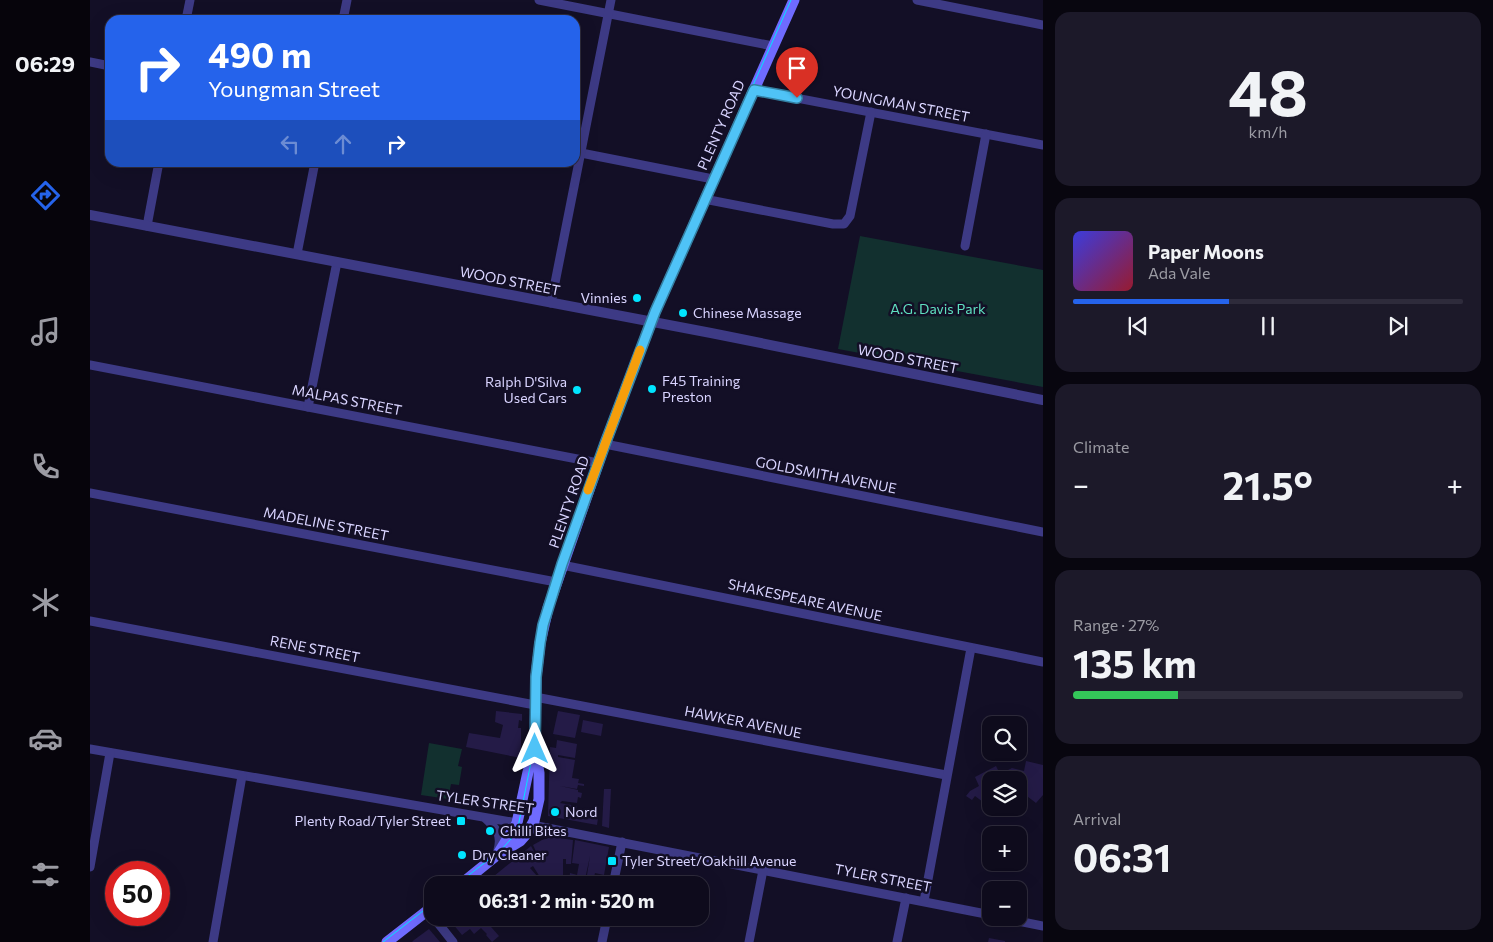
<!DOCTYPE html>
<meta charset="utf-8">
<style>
:root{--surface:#0e0b1c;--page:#1c1929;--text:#f1f3f6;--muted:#9b9ba3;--line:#2e2b3b;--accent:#2563eb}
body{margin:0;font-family:Commissioner,sans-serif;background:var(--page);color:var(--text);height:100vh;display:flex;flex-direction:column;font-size:19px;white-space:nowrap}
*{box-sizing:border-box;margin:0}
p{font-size:16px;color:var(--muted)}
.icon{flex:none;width:28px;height:28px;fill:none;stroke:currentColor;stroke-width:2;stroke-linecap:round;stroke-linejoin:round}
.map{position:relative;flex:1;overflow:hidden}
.drawer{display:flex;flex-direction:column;gap:12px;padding:12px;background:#08060f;width:450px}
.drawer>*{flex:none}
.hud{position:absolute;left:15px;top:15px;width:475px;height:152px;border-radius:15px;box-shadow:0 5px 20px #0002,0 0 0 1px var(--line);background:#2563eb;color:#fff;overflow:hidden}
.fabs{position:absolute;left:892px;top:716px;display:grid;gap:10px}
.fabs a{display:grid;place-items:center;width:45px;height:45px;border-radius:10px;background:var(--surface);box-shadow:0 5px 20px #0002,0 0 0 1px var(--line);font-size:25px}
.speed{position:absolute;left:15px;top:861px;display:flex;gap:10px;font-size:25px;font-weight:700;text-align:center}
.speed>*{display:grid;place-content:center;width:65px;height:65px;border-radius:50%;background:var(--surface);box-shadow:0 5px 20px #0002,0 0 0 1px var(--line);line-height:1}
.speed .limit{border:8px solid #d22;background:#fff;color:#111}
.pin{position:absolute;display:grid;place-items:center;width:42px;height:42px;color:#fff;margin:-51px -21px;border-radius:50% 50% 50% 0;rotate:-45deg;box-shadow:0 0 5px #0007}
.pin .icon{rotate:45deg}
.me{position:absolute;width:55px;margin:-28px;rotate:0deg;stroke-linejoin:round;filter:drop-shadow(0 0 4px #0008)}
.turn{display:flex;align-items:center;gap:18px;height:105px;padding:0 20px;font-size:22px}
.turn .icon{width:65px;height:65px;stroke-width:2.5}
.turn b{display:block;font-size:35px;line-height:42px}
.lanes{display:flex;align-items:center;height:48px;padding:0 20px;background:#0003;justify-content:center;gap:25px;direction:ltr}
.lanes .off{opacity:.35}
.big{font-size:38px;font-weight:700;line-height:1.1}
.drawer .card{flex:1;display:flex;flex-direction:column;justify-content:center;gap:8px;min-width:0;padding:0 18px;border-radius:15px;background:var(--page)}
.drawer .dial{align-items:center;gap:0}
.dial b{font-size:65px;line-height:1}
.song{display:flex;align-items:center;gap:15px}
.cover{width:60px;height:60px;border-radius:8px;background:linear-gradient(135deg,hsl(240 70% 55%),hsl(350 70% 35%))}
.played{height:5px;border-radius:2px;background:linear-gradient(90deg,var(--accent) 40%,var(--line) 40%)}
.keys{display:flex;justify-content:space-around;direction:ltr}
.heat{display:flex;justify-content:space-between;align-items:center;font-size:28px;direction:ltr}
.charge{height:8px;border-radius:4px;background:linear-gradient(90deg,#34c759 27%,var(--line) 0)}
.trip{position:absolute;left:334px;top:876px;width:285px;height:50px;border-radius:15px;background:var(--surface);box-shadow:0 5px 20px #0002,0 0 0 1px var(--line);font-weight:700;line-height:50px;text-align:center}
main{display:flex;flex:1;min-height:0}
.tab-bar{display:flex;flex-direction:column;width:90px;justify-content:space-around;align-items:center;background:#06040b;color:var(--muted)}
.tab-bar .icon{width:35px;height:35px}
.tab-bar .on{color:var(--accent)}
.tab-bar b{font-size:22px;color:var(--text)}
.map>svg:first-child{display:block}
.green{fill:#12302f}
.building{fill:#241b47}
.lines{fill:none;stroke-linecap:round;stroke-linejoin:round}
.minor{stroke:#3d3a85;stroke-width:9}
.tertiary{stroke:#3d3a85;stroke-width:10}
.secondary{stroke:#6f6bff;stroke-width:11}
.tram{stroke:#00e5ff;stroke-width:1}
.route-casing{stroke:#337fa1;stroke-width:12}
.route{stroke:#4fc3f7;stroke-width:9}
.slow{stroke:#f59e0b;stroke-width:9}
.poi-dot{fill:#00e5ff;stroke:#130f26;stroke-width:2}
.labels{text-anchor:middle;stroke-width:5;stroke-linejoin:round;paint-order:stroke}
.street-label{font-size:14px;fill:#d9d4ff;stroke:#130f26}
.poi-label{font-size:14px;fill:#d9d4ff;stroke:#130f26;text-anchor:start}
.park-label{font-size:14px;fill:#5fe0c0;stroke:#130f26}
</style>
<main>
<nav class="tab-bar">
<b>06:29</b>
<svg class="icon on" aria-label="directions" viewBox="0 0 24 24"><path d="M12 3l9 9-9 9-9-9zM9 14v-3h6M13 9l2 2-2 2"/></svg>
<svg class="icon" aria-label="music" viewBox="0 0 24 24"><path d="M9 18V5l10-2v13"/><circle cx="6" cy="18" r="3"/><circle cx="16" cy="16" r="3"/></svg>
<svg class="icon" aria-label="phone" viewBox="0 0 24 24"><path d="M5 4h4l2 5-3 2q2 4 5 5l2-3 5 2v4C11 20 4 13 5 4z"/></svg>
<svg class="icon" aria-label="climate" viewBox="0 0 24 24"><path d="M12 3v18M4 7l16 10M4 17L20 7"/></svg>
<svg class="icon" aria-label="car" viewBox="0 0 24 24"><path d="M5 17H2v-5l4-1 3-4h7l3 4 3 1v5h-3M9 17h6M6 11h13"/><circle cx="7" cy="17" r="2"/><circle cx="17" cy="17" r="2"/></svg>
<svg class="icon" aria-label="filters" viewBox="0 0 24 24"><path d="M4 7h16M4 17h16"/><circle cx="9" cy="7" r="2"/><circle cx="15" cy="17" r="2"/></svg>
</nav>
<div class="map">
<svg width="953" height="942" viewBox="0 0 953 942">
<rect width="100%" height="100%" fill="#130f26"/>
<!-- green -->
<g class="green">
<polygon points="770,236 953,270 953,387 748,349"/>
<polygon points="339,743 372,749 368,766 372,767 369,785 361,784 358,799 331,795"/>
</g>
<!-- building -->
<g class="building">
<polygon points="406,711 432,714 432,721 429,720 428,728 431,728 431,758 376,747 379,733 410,738 413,725 405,722"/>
<polygon points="468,711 490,715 485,738 463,734"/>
<polygon points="493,720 513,724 511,736 491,732"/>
<polygon points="467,740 487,744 485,758 468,755 468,757 485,760 482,778 489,779 488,783 494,784 494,786 488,785 487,789 470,786 488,790 488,792 492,793 491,798 488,797 487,803 472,801 470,803 487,806 487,814 508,818 507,825 458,816 460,747 466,748"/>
<polygon points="936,761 953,765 953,795 946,803 929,790 929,780 901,780 901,803 899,802 897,805 885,796 882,800 876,796 880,791 889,786 885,777 906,766 910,774 922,768 934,771"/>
<polygon points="514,789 521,789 519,828 512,826"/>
<polygon points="462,837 483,840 481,864 476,864 476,859 473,859 473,882 470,883 469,878 460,881 462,885 455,885 443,866 440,868 447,876 442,879 441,877 433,884 434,885 423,885 419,881 418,882 420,885 393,885 441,846 448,859 449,858 443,845 452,840"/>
<polygon points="485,840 519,847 514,875 505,873 504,877 497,875 500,856 494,884 486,882 485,885 473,885 473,882 479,883 480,873 487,875 489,864 482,863"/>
<polygon points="358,918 396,918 394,919 409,936 402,942 396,935 397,934 391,928 384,934 380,929 372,935"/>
<polygon points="339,929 350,942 322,942 324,940"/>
<polygon points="899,938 915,941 915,942 898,942"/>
</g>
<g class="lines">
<!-- minor -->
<g class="minor">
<polyline points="449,0 683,46"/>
<polyline points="827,0 953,25"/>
<polyline points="96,20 100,0"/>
<polyline points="253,20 257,0"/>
<polyline points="0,62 20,66"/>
<polyline points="664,90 953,145"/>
<polyline points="486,152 623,179"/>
<polyline points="614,199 743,224 754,224 760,216 781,112"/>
<polyline points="57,226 69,162"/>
<polyline points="875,246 896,134"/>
<polyline points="207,254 225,162"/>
<polyline points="461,303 521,0"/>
<polyline points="0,365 508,463"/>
<polyline points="218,407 247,262"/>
<polyline points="515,444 953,532"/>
<polyline points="0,493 466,582"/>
<polyline points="472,565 953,662"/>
<polyline points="0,621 445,705"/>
<polyline points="445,697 856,775"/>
<polyline points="0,749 427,823"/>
<path d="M396,819C407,829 412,835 408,850"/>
<polyline points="442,825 901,915"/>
<polyline points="0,867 20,753"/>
<polyline points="523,885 532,842"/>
<polyline points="834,901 881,648"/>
<polyline points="344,918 363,942"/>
<polyline points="913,918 953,926"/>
<polyline points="123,942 152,776"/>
<polyline points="512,942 517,918"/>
<polyline points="659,942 673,870"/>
<polyline points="807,942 816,898"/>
</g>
<!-- tertiary -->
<polyline class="tertiary" points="0,215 621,333 953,400"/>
<!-- secondary -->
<g class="secondary">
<polyline points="408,854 427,823 438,772 444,752"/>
<polyline points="370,885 407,855 430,841 438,832 444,821 449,799 449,773 445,749 446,677 450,643 458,608 515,444 565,312 704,0"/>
<polyline points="297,942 342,907"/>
</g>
<!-- tram -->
<g class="tram">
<polyline points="366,885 411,850 421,839 428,827 441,762 444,677 447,643 451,625 464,582 506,462 558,321 701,0"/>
<polyline points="293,942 342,904"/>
</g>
</g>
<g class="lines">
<!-- route casing -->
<g class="route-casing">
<polyline id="route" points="445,749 446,677 450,643 453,625 472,564 515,444 565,312 664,90 707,98"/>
</g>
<!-- route -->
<use href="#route" class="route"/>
<!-- slow -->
<polyline class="slow" points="498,490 550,350"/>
</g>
<!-- markers -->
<g class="poi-dot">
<circle cx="547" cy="298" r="5"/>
<circle cx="593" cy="313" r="5"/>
<circle cx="562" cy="389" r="5"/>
<circle cx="487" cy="390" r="5"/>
<circle cx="465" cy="812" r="5"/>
<rect x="366" y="816" width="10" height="10" rx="2.5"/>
<circle cx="400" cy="831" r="5"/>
<circle cx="372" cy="855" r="5"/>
<rect x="517" y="856" width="10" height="10" rx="2.5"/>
</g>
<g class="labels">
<!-- street labels -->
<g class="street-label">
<text transform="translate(811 104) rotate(11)" y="5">YOUNGMAN STREET</text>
<text transform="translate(631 125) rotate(-66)" y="5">PLENTY ROAD</text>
<text transform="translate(420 281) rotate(11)" y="5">WOOD STREET</text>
<text transform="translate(818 359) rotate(11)" y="5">WOOD STREET</text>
<text transform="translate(257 400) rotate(11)" y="5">MALPAS STREET</text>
<text transform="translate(736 475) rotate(11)" y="5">GOLDSMITH AVENUE</text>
<text transform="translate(479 502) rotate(-71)" y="5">PLENTY ROAD</text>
<text transform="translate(236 524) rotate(11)" y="5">MADELINE STREET</text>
<text transform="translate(715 600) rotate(12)" y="5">SHAKESPEARE AVENUE</text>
<text transform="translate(225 649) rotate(11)" y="5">RENE STREET</text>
<text transform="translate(653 722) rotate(11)" y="5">HAWKER AVENUE</text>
<text transform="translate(395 802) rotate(8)" y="5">TYLER STREET</text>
<text transform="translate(793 878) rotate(11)" y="5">TYLER STREET</text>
</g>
<!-- poi labels -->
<g class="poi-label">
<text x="537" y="303" text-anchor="end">Vinnies</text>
<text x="603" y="318">Chinese Massage</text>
<text x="572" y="386">F45 Training<tspan x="572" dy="16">Preston</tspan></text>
<text x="477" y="387" text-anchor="end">Ralph D'Silva<tspan x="477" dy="16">Used Cars</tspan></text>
<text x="475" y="817">Nord</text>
<text x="361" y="826" text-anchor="end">Plenty Road/Tyler Street</text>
<text x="410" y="836">Chilli Bites</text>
<text x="382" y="860">Dry Cleaner</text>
<text x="532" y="866">Tyler Street/Oakhill Avenue</text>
</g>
<!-- park labels -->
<g class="park-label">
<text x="848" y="314">A.G. Davis Park</text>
</g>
</g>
</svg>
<div class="fabs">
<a><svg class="icon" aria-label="search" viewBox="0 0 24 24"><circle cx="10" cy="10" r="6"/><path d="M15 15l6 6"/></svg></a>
<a><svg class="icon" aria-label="layers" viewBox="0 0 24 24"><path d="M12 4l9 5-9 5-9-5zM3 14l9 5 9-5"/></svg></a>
<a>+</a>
<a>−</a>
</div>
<div class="speed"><div class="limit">50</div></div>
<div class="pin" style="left:707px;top:98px;background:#d93025"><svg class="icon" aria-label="arrive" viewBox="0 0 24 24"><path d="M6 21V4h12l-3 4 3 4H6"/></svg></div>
<svg class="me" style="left:445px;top:749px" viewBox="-20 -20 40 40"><path d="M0-17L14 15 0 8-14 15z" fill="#4fc3f7" stroke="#fff" stroke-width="4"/></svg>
<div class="trip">06:31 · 2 min · 520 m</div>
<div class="hud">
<div class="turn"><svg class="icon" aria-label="right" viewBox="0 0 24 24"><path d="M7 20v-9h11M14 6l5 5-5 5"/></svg><div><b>490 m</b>Youngman Street</div></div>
<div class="lanes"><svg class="icon off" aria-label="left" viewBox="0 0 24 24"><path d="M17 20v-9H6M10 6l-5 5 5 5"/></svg><svg class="icon off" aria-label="ahead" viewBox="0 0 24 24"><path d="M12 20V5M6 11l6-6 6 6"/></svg><svg class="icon" aria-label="right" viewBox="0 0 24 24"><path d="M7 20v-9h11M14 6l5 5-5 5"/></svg></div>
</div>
</div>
<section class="drawer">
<div class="card dial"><b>48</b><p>km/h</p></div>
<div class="card">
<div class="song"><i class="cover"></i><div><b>Paper Moons</b><p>Ada Vale</p></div></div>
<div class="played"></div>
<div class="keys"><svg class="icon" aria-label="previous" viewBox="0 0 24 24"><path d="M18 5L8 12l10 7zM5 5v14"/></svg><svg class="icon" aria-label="pause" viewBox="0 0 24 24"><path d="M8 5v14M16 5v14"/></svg><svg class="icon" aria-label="next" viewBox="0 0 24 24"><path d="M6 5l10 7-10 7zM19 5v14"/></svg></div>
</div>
<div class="card"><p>Climate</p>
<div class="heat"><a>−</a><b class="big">21.5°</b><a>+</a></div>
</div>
<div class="card"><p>Range · 27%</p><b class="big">135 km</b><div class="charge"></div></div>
<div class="card"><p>Arrival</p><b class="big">06:31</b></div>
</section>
</main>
